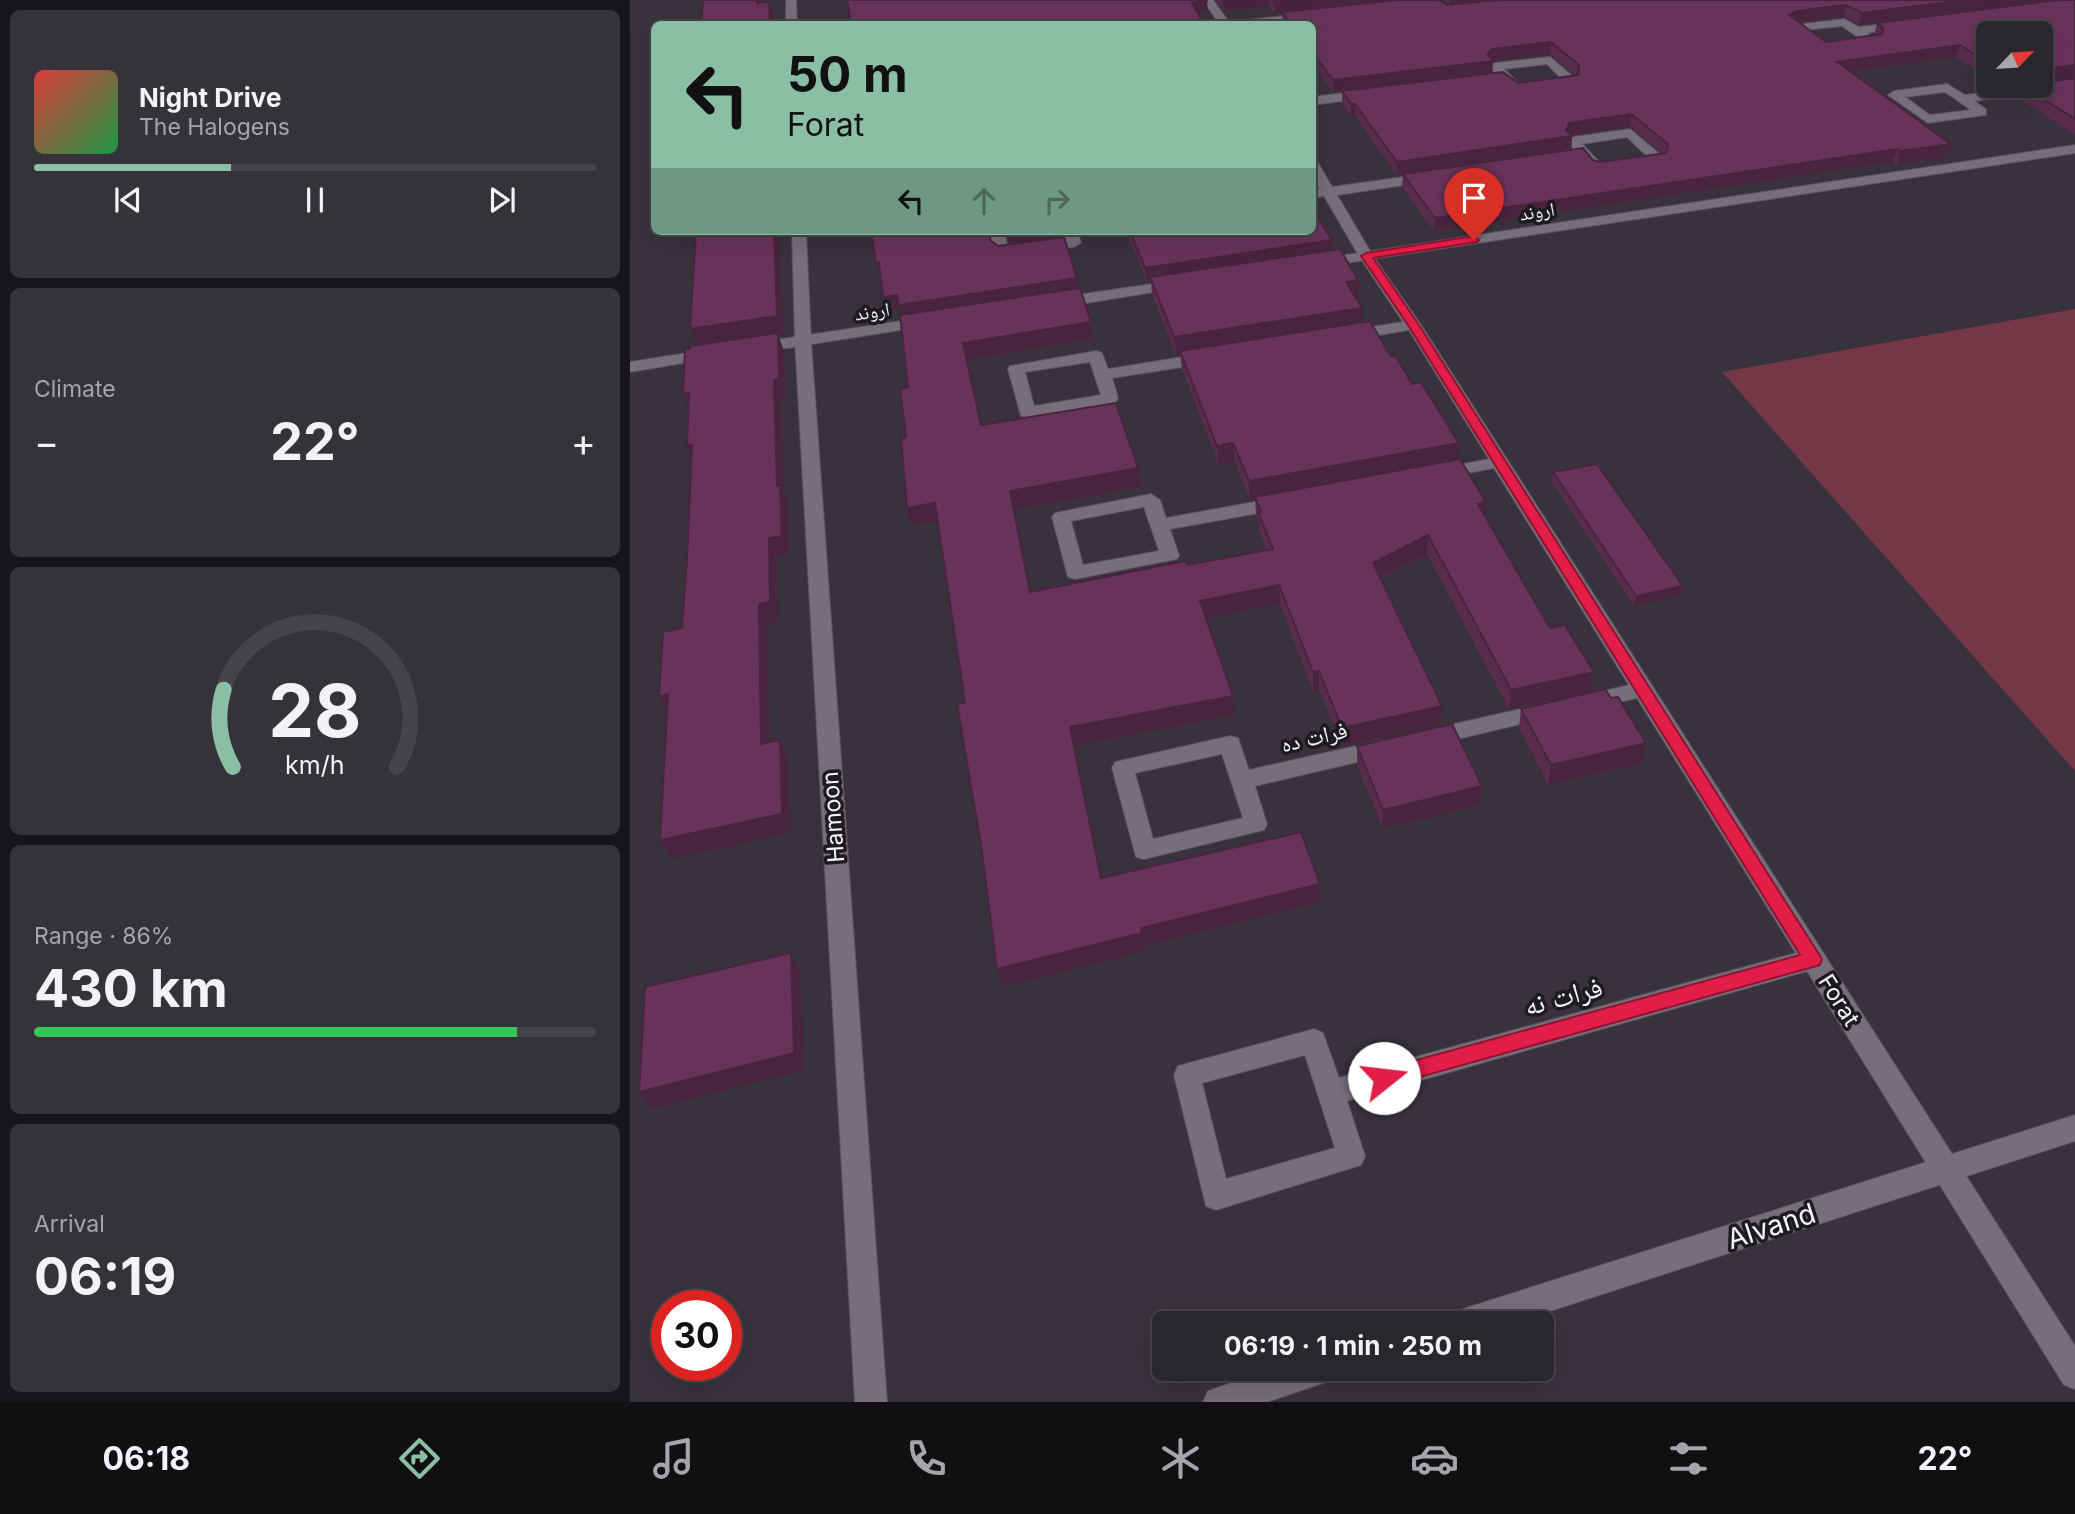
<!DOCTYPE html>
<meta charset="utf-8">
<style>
:root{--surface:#2a262d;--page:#363239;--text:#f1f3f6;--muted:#a5a5aa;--line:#464349;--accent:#8abfa5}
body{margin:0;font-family:Inter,"Noto Naskh Arabic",sans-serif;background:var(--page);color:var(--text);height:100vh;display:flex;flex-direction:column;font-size:26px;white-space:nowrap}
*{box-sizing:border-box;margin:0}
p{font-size:23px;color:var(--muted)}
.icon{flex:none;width:38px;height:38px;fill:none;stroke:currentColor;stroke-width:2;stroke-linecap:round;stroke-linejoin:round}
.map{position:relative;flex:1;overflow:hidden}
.drawer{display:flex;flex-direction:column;gap:10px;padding:10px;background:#171519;width:630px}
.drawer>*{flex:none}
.banner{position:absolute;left:21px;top:21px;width:665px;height:214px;border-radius:10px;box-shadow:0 7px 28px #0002,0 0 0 2px var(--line);background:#8abfa5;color:#111;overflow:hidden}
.needle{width:46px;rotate:65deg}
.controls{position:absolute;left:1346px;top:21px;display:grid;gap:14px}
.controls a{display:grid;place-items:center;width:77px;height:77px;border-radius:10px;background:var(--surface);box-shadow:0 7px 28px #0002,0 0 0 2px var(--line);font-size:35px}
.speed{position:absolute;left:21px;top:1290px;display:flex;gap:14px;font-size:35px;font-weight:700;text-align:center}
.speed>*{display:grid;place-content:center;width:91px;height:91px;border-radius:50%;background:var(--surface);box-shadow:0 7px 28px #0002,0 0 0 2px var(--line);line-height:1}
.speed .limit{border:10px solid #d22;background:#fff;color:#111}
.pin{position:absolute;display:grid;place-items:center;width:60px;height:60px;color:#fff;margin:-72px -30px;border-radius:50% 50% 50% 0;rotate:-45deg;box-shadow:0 0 7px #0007}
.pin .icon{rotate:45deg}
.me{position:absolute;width:77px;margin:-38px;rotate:74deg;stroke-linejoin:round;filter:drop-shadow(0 0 5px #0008)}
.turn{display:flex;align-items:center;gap:24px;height:147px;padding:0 21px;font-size:32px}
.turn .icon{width:91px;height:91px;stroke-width:2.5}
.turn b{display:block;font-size:49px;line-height:60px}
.lanes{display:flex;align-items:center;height:66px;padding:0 21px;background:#0003;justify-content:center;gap:35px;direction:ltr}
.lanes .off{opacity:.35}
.big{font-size:52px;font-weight:700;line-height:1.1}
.drawer .tile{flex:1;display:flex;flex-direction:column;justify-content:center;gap:10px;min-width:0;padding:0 24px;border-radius:10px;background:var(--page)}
.drawer .dial{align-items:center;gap:0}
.dial svg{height:182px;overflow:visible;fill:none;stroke:var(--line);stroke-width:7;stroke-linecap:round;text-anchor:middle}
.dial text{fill:var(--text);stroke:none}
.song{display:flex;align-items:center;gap:21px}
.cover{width:84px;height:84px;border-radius:10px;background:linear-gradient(135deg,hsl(0 70% 55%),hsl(140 70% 35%))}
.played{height:7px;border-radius:4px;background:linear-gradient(90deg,var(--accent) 35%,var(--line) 35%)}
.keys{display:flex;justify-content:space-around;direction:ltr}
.heat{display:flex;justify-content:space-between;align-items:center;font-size:38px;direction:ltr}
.charge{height:10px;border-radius:5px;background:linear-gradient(90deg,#34c759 86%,var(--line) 0)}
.trip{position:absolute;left:522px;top:1311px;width:402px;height:70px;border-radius:10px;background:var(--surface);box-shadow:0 7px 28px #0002,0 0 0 2px var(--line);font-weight:700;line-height:70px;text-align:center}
.tabs{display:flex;height:112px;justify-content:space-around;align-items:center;background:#110f12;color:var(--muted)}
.tabs .icon{width:49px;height:49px}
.tabs .active{color:var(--accent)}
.tabs b{font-size:32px;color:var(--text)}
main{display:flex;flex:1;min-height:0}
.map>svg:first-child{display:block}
.green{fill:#753748}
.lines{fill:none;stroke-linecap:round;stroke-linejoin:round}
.street-casing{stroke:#57525b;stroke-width:2}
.secondary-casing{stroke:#57525b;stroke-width:2}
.street{fill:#766e7a;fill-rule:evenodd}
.secondary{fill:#766e7a;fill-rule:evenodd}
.wall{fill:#592c4d;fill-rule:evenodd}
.shaded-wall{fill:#49243e}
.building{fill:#683359;stroke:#49243e;stroke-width:2}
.route{fill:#e11d48;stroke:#92132f;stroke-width:2}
.labels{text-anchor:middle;stroke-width:7;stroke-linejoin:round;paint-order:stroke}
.far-street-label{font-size:19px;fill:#f7f3fa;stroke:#1e1b20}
.street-label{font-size:23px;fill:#f7f3fa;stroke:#1e1b20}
.near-street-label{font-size:28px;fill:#f7f3fa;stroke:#1e1b20}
</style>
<main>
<section class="drawer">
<div class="tile">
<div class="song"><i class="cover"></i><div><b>Night Drive</b><p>The Halogens</p></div></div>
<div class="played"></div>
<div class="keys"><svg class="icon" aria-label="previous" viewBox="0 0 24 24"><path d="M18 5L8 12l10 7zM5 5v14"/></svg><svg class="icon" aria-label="pause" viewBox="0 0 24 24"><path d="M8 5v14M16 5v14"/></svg><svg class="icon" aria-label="next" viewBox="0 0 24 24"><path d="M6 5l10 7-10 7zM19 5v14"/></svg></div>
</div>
<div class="tile"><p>Climate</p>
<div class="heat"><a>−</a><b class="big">22°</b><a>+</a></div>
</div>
<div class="tile dial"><svg viewBox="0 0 100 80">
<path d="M14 69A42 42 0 1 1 86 69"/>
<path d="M14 69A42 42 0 0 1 10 35" stroke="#8abfa5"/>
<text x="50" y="56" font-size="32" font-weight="700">28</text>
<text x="50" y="72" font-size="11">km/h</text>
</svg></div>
<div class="tile"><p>Range · 86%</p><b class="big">430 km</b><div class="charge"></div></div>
<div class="tile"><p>Arrival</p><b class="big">06:19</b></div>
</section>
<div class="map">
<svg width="1445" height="1402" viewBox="0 0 1445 1402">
<rect width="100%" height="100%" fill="#38323c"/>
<!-- green -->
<polygon class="green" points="1445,309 1445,771 1092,372"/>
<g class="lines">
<!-- street casing -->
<g class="street-casing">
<g id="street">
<polygon points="156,0 166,0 167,24 156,24"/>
<polygon points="573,0 583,0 599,22 681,13 686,16 681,19 630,24 589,24"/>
<path d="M1214,19L1229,27L1274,22L1280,25L1274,28L1237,33L1247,40V44L1193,51L1159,28L1165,25ZM1212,26L1232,40L1195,44L1175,30Z"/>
<path d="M920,57L946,79V85L887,93L883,92L859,66L865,63ZM917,64L933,80L890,85L874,69Z"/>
<path d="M1445,79V87L1344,101L1356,109V115L1298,123L1258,95L1264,91L1317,84L1335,95ZM1315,92L1341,110L1300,115L1275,97Z"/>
<polygon points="739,90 743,91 743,97 682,105 682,97"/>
<path d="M1000,129L1033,157V163L968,172L963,171L937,141L943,137ZM997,137L1018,157L971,164L952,144Z"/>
<path d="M682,160L687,161L702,187L802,173L809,177L802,181L707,195L743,256L791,325L1445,1346V1389L1434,1385L1177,971L717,1101L735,1156L731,1165L586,1210L576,1206L544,1075L548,1066L684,1029L693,1033L709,1078L1166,953L1007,698L952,711L945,708L941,703L945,698L999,685L864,468L807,479L798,474L807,469L859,459L779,330L720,340L712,335L720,330L773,322L729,256L694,196L682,198V190L690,189L682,176ZM675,1055L705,1148L596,1179L572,1083Z"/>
<polygon points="162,231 176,231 181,341 257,1402 225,1402 165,341"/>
<polygon points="360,231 374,231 378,248 436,240 433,231 447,231 451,243 444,247 372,257 365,253"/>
<path d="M466,351L472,353L478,369L578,353L586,358L578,363L482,378L488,398L486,402L397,417L391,416L378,369L380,366ZM460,362L471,395L404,406L395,372Z"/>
<path d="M521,494L530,500L536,518L652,497L661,503L652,509L540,529L549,555L547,559L445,579L438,577L422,517L425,513ZM514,507L529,551L453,565L441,521Z"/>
<polygon points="917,703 924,706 928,711 924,716 798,746 790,744 787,738 790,732 798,730"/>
<path d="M600,736L608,738L619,770L753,740L761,742L764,748L761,754L753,756L625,786L637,824L634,830L514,859L506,857L482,768L485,762ZM592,754L613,818L523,839L505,773Z"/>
</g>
</g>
<!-- secondary casing -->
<g class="secondary-casing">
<g id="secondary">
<polygon points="1445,145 1445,153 689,267 682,263 689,259"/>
<polygon points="550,280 557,284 555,287 426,308 418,303 426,298"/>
<polygon points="297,317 302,319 305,322 302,325 125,353 117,348 125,343"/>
<polygon points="83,349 89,351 91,354 89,357 0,372 0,362"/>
<polygon points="1445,1115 1445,1141 883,1323 821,1323 825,1312 836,1308"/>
<polygon points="645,1368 709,1368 705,1379 637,1402 573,1402 578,1391"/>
</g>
</g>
<!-- street -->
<use href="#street" class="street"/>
<!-- secondary -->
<use href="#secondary" class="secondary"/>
</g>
<!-- wall -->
<g class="wall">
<path d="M586,0H809L817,5L820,4L814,0H854L853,1L1424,0L1229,24L1214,16L1169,22L1196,42L1244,35L1247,23L1445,0V77L1358,33V78L1326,57L1221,72L1317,157L1267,164L1263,162L804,231L772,187L773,174L963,160L970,162L1031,153L1000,126L941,135L942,136L941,149L767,175L725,116L721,117L712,104V91L849,74L703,92L682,64V24H653L652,13L645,14L639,6L594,11ZM920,54L946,76L888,83L862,73L863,61Z"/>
<polygon points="1445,78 1445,135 1388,98 1392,86 1410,86"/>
<polygon points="376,231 431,231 448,289 461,322 463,339 337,360 351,424 511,487 384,510 401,592 557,565 637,550 629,531 629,521 626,515 625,499 620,500 605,462 589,465 552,369 550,355 546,355 522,295 521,281 517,282 496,231 682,231 702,240 702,250 728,298 726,298 732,322 761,357 829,443 827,459 855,515 920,628 964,672 961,691 879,709 797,554 750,578 811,724 713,746 689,690 683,691 650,604 577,619 605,715 444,746 472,878 690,884 690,902 514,946 515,951 373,987 367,969 335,703 307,521 282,526 277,508 276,437 278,387 271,315 270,309 257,310 253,297 251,277 249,277 246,263 360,240 368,246 380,244"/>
<polygon points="923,472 1051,596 1004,606 922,482"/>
<polygon points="981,698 1016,743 1012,763 918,785 889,728 891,709"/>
<polygon points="727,746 852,786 850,805 753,829 727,765"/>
</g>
<!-- shaded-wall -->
<g class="shaded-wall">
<polygon points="593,0 639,0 639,6 594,11"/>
<polygon points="668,0 772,0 645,14 645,3"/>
<polygon points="820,0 854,0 853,2 820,4"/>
<polygon points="1335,0 1424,0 1229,24 1232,13"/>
<polygon points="577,1 578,12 563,14 562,3"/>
<polygon points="139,2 144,19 144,24 140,24"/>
<polygon points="1216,5 1214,16 1165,22 1159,15 1167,11"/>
<polygon points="921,42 920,54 863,61 862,73 703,92 703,80 857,54 862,49"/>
<polygon points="1330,45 1326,57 1204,74 1207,62"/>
<polygon points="1445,65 1445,76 1410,81 1410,70"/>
<polygon points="721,104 725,104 725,116 721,117"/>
<polygon points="1001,114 1000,126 938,135 942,136 941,149 767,175 767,162 936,130 939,123"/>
<polygon points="1321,144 1317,157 1267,164 1270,151"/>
<polygon points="1267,149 1263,162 804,231 805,218"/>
<polygon points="144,231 149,231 154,336 149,337 154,351 156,398 151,399 154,494 158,505 159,555 147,557 148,621 137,623 140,763 131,744 68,349 60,329"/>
<polygon points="382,231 431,231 432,238 380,245 377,232"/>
<polygon points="702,240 702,254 520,277 521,281 517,282 515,268"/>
<polygon points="246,263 249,263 253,276 249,277"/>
<polygon points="447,278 449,292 272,318 270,309 257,310 253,297"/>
<polygon points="728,280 728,298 716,300 716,282"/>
<polygon points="732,308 732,326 550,351 550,355 546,355 544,337"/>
<polygon points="461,322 463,339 337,360 333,343"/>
<polygon points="59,393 60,413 53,394"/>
<polygon points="603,443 605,462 589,465 587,446"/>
<polygon points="829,443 827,462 620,500 619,481"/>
<polygon points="62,445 65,465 57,446"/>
<polygon points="508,468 511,487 384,510 380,491"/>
<polygon points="856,502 855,521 848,504"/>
<polygon points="305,503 310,521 282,526 277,508"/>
<polygon points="798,535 797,554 742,581 743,563"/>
<polygon points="649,585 650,604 572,620 570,601"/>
<polygon points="1053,586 1051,596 1004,606 1006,596"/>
<polygon points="689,671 689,690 683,691 683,672"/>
<polygon points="964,672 961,691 879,709 881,690"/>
<polygon points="38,694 39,715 29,696"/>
<polygon points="603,696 605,715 444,746 440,727"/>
<polygon points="812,706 811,724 713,746 712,728"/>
<polygon points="150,740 158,759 161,833 41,859 30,840"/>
<polygon points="1016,743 1012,763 918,785 921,765"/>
<polygon points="852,786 850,805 753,829 753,810"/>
<polygon points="690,884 690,902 514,946 515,951 373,987 367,969 511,928"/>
<polygon points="161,953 170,971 174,1070 23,1109 9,1092"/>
</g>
<!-- building -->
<g class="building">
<polygon points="73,0 127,0 127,3 139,2 140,24 71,24"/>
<polygon points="217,0 577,0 577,1 562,3 574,24 221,24"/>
<polygon points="643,0 668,0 645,3"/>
<polygon points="768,0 809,0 817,5 867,0 1335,0 1232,13 1216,5 1167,11 1159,15 1196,42 1252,34 1253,28 1247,23 1427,0 1445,0 1445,65 1410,70 1410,33 1358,33 1358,63 1330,45 1207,62 1321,144 1270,151 1267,149 805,218 773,174 953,148 963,160 970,162 1036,153 1038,144 1001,114 939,123 936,130 942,136 767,162 725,104 721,104 712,91 873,72 888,83 948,75 949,65 921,42 862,49 857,54 863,61 703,80 682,52 682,24 661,24 652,12"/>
<polygon points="1445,78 1445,119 1393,86 1410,86 1410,83"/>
<polygon points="682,208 702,240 515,268 500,231 682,231"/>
<polygon points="66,231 144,231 147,316 60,329"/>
<polygon points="241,231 358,231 360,240 368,246 434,237 447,278 269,305 267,295 253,297 249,263 246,263"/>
<polygon points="710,249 728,280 716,282 732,308 544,337 520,277"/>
<polygon points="450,288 461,322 333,343 351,425 486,403 508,468 380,491 400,592 555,561 557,565 643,549 628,512 631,512 625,497 830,459 856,502 848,504 920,628 935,625 964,672 881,690 798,535 743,563 812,706 712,728 689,671 683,672 649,585 570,601 603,696 440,727 471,878 671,832 690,884 511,928 512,933 367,969 351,845 327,704 335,703 305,503 277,508 271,438 276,437 270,389 278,387 270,315"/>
<polygon points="740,321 761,357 766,356 782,384 791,382 829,443 619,481 603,443 587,446 550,351"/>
<polygon points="148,333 149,379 144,380 147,486 150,486 152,536 139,538 140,602 129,604 131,744 150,740 152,814 30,840 38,694 29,696 33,632 52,628 57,559 62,445 57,446 59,393 53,394 55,349 60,349 60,346"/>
<polygon points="967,464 1053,586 1006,596 923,472"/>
<polygon points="975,689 981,698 988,697 1016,743 921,765 891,709"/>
<polygon points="822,724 852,786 753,810 727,746"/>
<polygon points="161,953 164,1053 9,1092 15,987"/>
</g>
<!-- route -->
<polygon class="route" points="844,236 849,240 847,242 743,258 789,325 1192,959 1190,965 1183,967 754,1087 747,1084 744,1078 747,1072 754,1069 1170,955 778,325 731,256 736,253"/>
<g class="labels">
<!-- far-street labels -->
<g class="far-street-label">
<text transform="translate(907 211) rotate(-9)" y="7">اروند</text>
<text transform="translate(242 311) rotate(-9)" y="7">اروند</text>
</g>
<!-- street labels -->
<g class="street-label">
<text transform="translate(684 737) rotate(-13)" y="8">فرات ده</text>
<text transform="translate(203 817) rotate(-94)" y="8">Hamoon</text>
<text transform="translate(1209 1000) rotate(58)" y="8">Forat</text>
</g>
<!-- near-street labels -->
<g class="near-street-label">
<text transform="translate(933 996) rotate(-15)" y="10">فرات نه</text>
<text transform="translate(1141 1226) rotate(-18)" y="10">Alvand</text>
</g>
</g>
</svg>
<div class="controls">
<a><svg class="needle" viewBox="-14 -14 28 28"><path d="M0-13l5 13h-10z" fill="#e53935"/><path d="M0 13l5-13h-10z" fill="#a5a5aa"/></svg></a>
</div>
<div class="speed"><div class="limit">30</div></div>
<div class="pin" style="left:844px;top:240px;background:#d93025"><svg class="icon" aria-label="arrive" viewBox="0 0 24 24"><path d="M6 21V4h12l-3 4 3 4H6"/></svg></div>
<svg class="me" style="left:754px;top:1078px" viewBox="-20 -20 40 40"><circle r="19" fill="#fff"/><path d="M0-13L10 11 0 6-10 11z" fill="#e11d48"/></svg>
<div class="trip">06:19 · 1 min · 250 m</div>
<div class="banner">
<div class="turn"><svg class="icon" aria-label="left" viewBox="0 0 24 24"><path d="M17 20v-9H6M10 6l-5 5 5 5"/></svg><div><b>50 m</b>Forat</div></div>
<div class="lanes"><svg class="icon" aria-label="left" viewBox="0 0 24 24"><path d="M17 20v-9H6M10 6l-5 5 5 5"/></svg><svg class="icon off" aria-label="ahead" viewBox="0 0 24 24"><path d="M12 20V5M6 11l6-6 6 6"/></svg><svg class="icon off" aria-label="right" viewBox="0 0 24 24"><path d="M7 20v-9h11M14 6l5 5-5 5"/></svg></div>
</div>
</div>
</main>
<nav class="tabs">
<b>06:18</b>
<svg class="icon active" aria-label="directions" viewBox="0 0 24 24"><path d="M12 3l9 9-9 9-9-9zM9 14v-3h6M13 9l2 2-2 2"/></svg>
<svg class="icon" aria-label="music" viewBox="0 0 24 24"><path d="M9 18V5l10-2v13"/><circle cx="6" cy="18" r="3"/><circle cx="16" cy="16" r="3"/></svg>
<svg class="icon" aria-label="phone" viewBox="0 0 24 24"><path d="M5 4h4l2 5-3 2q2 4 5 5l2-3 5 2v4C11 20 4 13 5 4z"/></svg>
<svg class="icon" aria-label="climate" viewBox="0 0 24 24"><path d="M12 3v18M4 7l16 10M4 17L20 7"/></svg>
<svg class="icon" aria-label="car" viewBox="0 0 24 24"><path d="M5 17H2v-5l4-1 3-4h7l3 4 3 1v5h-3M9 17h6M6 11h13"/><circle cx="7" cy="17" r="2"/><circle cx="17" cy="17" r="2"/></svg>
<svg class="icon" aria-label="filters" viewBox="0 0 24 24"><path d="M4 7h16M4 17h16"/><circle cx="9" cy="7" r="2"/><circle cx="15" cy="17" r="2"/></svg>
<b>22°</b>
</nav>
